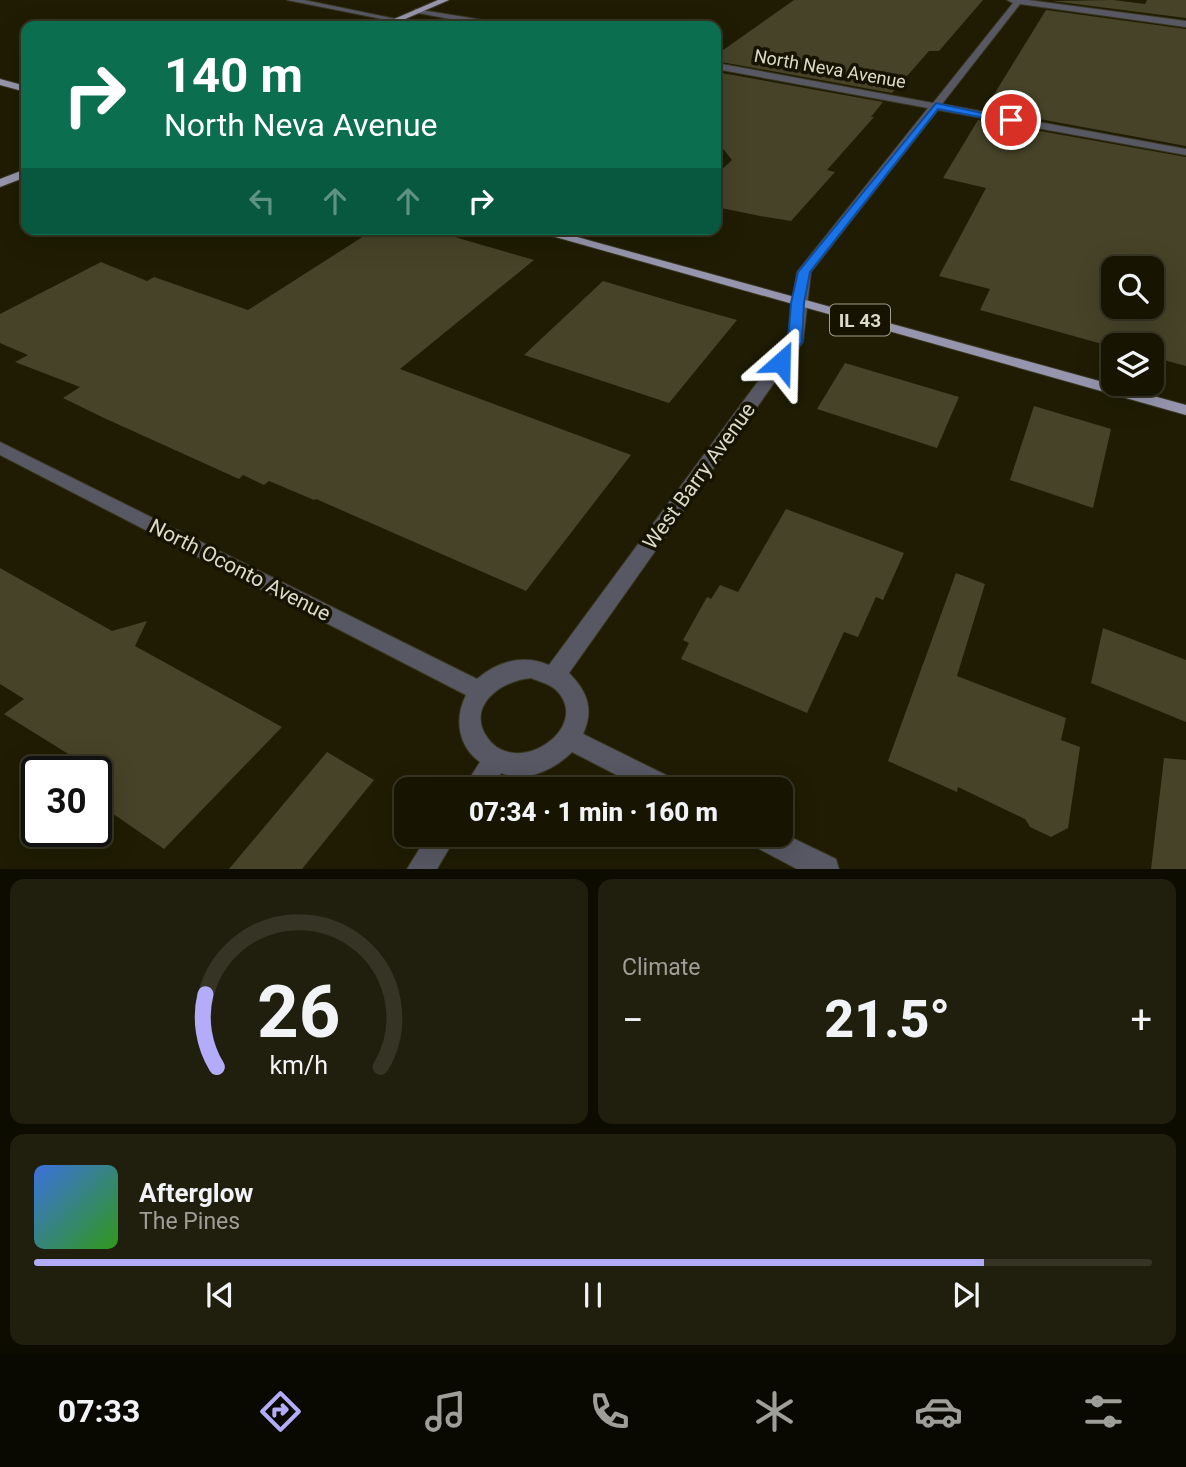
<!DOCTYPE html>
<meta charset="utf-8">
<style>
:root{--surface:#171502;--page:#201e0c;--text:#f1f3f6;--muted:#9e9f99;--line:#363424;--accent:#b3adf9}
body{margin:0;font-family:Roboto,sans-serif;background:var(--page);color:var(--text);height:100vh;display:flex;flex-direction:column;font-size:26px;white-space:nowrap}
*{box-sizing:border-box;margin:0}
p{font-size:23px;color:var(--muted)}
.icon{flex:none;width:38px;height:38px;fill:none;stroke:currentColor;stroke-width:2;stroke-linecap:round;stroke-linejoin:round}
.map{position:relative;height:869px;overflow:hidden}
.details{display:flex;flex-direction:column;gap:10px;padding:10px;background:#0d0c01;flex:1}
.details>*{flex:none}
.hud{position:absolute;left:21px;top:21px;width:700px;height:214px;border-radius:14px;box-shadow:0 7px 28px #0002,0 0 0 2px var(--line);background:#0b6e4f;color:#fff;overflow:hidden}
.tools{position:absolute;left:1101px;top:256px;display:grid;gap:14px}
.tools a{display:grid;place-items:center;width:63px;height:63px;border-radius:14px;background:var(--surface);box-shadow:0 7px 28px #0002,0 0 0 2px var(--line);font-size:35px}
.speed{position:absolute;left:21px;top:756px;display:flex;gap:14px;font-size:35px;font-weight:700;text-align:center}
.speed>*{display:grid;place-content:center;width:91px;height:91px;border-radius:50%;background:var(--surface);box-shadow:0 7px 28px #0002,0 0 0 2px var(--line);line-height:1}
.speed .limit{border:4px solid #111;border-radius:10px;background:#fff;color:#111}
.pin{position:absolute;display:grid;place-items:center;width:60px;height:60px;color:#fff;margin:-30px;border:4px solid #fff;border-radius:50%;box-shadow:0 2px 7px #0007}
.me{position:absolute;width:77px;margin:-38px;rotate:25deg;stroke-linejoin:round;filter:drop-shadow(0 0 5px #0008)}
.turn{display:flex;align-items:center;gap:24px;height:147px;padding:0 28px;font-size:32px}
.turn .icon{width:91px;height:91px;stroke-width:2.5}
.turn b{display:block;font-size:49px;line-height:60px}
.lanes{display:flex;align-items:center;height:66px;padding:0 28px;background:#0003;justify-content:center;gap:35px;direction:ltr}
.lanes .off{opacity:.35}
.big{font-size:52px;font-weight:800;line-height:1.1}
.details .card{flex:1;display:flex;flex-direction:column;justify-content:center;gap:10px;min-width:0;padding:0 24px;border-radius:14px;background:var(--page)}
.details .dial{align-items:center;gap:0}
.dial svg{height:182px;overflow:visible;fill:none;stroke:var(--line);stroke-width:7;stroke-linecap:round;text-anchor:middle}
.dial text{fill:var(--text);stroke:none}
.song{display:flex;align-items:center;gap:21px}
.cover{width:84px;height:84px;border-radius:10px;background:linear-gradient(135deg,hsl(220 70% 55%),hsl(110 70% 35%))}
.played{height:7px;border-radius:4px;background:linear-gradient(90deg,var(--accent) 85%,var(--line) 85%)}
.keys{display:flex;justify-content:space-around;direction:ltr}
.heat{display:flex;justify-content:space-between;align-items:center;font-size:38px;direction:ltr}
.details .tiles{flex:1;display:grid;gap:10px;grid-template-columns:1fr 1fr}
.card:last-child{grid-column:span 2}
.trip{position:absolute;left:394px;top:777px;width:399px;height:70px;border-radius:14px;background:var(--surface);box-shadow:0 7px 28px #0002,0 0 0 2px var(--line);font-weight:800;line-height:70px;text-align:center}
.dock{display:flex;height:112px;justify-content:space-around;align-items:center;background:#090801;color:var(--muted)}
.dock .icon{width:49px;height:49px}
.dock .active{color:var(--accent)}
.dock b{font-size:32px;color:var(--text)}
.map>svg:first-child{display:block}
.building{fill:#464328;fill-rule:evenodd}
.lines{fill:none;stroke-linecap:round;stroke-linejoin:round}
.minor-casing{stroke:#39371f;stroke-width:2}
.major-casing{stroke:#39371f;stroke-width:2}
.minor{fill:#585864;fill-rule:evenodd}
.major{fill:#9695ad;fill-rule:evenodd}
.route{fill:#1a73e8;stroke:#114b97;stroke-width:2}
.labels{text-anchor:middle;stroke-width:7;stroke-linejoin:round;paint-order:stroke}
.far-street-label{font-size:18px;fill:#dcdacb;stroke:#161300}
.shield{fill:#161300;stroke:#a19e8e;stroke-width:2}
.shield-label{font-size:19px;font-weight:bold;fill:#dcdacb}
.street-label{font-size:21px;fill:#dcdacb;stroke:#161300}
</style>
<div class="map">
<svg width="1186" height="869" viewBox="0 0 1186 869">
<rect width="100%" height="100%" fill="#1f1c03"/>
<!-- building -->
<g class="building">
<polygon points="794,0 983,0 939,51 929,51 892,93 716,61 716,55"/>
<polygon points="1113,0 1145,4 1147,0 1186,0 1186,18 1052,1"/>
<polygon points="1046,10 1186,29 1186,146 985,109"/>
<polygon points="716,72 883,102 871,117 874,117 827,170 835,172 791,221 760,216 716,207 716,175 732,160 716,140"/>
<path d="M978,120L1186,157V366L1152,357V345L1113,347L980,310L990,289L939,276L986,188L943,178ZM1113,268H1152V306H1113Z"/>
<polygon points="375,229 427,229 534,260 400,369 631,455 526,591 316,499 314,500 269,481 264,485 243,475 239,479 104,418 63,398 80,387 15,362 28,355 0,343 0,314 101,262 147,281 154,277 248,310"/>
<polygon points="603,281 680,304 737,320 669,403 524,355"/>
<polygon points="845,363 959,397 937,448 817,409"/>
<polygon points="1034,406 1111,429 1093,508 1010,480"/>
<polygon points="786,509 904,553 883,600 876,597 858,637 844,632 807,713 681,659 689,643 683,640 707,597 711,599 720,585 738,592"/>
<polygon points="0,568 112,631 147,621 135,646 282,727 164,849 96,802 96,772 51,772 70,755 4,714 24,699 0,684"/>
<polygon points="956,573 985,584 957,676 1066,718 1061,740 1080,747 1068,828 1051,837 1030,827 1025,819 958,787 957,792 888,761"/>
<polygon points="1103,628 1186,660 1186,722 1091,683"/>
<polygon points="327,752 374,780 302,869 229,869"/>
<polygon points="1164,758 1186,760 1186,869 1151,869"/>
</g>
<g class="lines">
<!-- minor casing -->
<g class="minor-casing">
<g id="minor">
<polygon points="287,0 304,0 401,20 397,22"/>
<path d="M1007,0H1028L1186,21V27L1020,4L942,104L1186,149V155L938,110L811,272L803,342L569,673C588,692 594,710 583,734L678,781L682,789H644L572,752C554,770 526,783 501,773L491,789H463L480,762C458,746 454,719 466,695L0,455V442L477,679C498,661 523,654 549,665L787,342L797,272L928,108L716,69V63L933,103L1013,3ZM531,678C538,681 549,684 555,689C596,727 513,783 485,734C468,703 504,680 531,678Z"/>
<polygon points="415,9 501,23 505,26 488,26 418,13"/>
<polygon points="780,832 836,859 839,869 797,869 750,844 746,835 780,835"/>
<polygon points="428,835 457,835 437,869 407,869"/>
</g>
</g>
<!-- major casing -->
<g class="major-casing">
<g id="major">
<polygon points="438,0 449,0 389,26 378,26"/>
<polygon points="0,79 26,86 26,92 0,85"/>
<polygon points="26,169 26,177 0,187 0,179"/>
<polygon points="527,229 548,229 1186,405 1186,415"/>
</g>
</g>
<!-- minor -->
<use href="#minor" class="minor"/>
<!-- major -->
<use href="#major" class="major"/>
</g>
<!-- route -->
<polygon class="route" points="936,103 1015,120 1011,123 938,109 810,272 804,303 802,342 786,365 776,365 774,362 788,342 791,303 798,272"/>
<g class="labels">
<!-- far-street labels -->
<g class="far-street-label">
<text transform="translate(830 69) rotate(10)" y="6">North Neva Avenue</text>
</g>
<!-- shield labels -->
<rect class="shield" x="830" y="304.5" width="60" height="31" rx="5"/>
<g class="shield-label">
<text x="860" y="327">IL 43</text>
</g>
<!-- street labels -->
<g class="street-label">
<text transform="translate(699 476) rotate(-54)" y="7">West Barry Avenue</text>
<text transform="translate(240 570) rotate(27)" y="7">North Oconto Avenue</text>
</g>
</g>
</svg>
<div class="tools">
<a><svg class="icon" aria-label="search" viewBox="0 0 24 24"><circle cx="10" cy="10" r="6"/><path d="M15 15l6 6"/></svg></a>
<a><svg class="icon" aria-label="layers" viewBox="0 0 24 24"><path d="M12 4l9 5-9 5-9-5zM3 14l9 5 9-5"/></svg></a>
</div>
<div class="speed"><div class="limit">30</div></div>
<div class="pin" style="left:1011px;top:120px;background:#d93025"><svg class="icon" aria-label="arrive" viewBox="0 0 24 24"><path d="M6 21V4h12l-3 4 3 4H6"/></svg></div>
<svg class="me" style="left:781px;top:362px" viewBox="-20 -20 40 40"><path d="M0-17L14 15 0 8-14 15z" fill="#1a73e8" stroke="#fff" stroke-width="4"/></svg>
<div class="trip">07:34 · 1 min · 160 m</div>
<div class="hud">
<div class="turn"><svg class="icon" aria-label="right" viewBox="0 0 24 24"><path d="M7 20v-9h11M14 6l5 5-5 5"/></svg><div><b>140 m</b>North Neva Avenue</div></div>
<div class="lanes"><svg class="icon off" aria-label="left" viewBox="0 0 24 24"><path d="M17 20v-9H6M10 6l-5 5 5 5"/></svg><svg class="icon off" aria-label="ahead" viewBox="0 0 24 24"><path d="M12 20V5M6 11l6-6 6 6"/></svg><svg class="icon off" aria-label="ahead" viewBox="0 0 24 24"><path d="M12 20V5M6 11l6-6 6 6"/></svg><svg class="icon" aria-label="right" viewBox="0 0 24 24"><path d="M7 20v-9h11M14 6l5 5-5 5"/></svg></div>
</div>
</div>
<section class="details">
<div class="tiles">
<div class="card dial"><svg viewBox="0 0 100 80">
<path d="M14 69A42 42 0 1 1 86 69"/>
<path d="M14 69A42 42 0 0 1 9 37" stroke="#b3adf9"/>
<text x="50" y="56" font-size="32" font-weight="700">26</text>
<text x="50" y="72" font-size="11">km/h</text>
</svg></div>
<div class="card"><p>Climate</p>
<div class="heat"><a>−</a><b class="big">21.5°</b><a>+</a></div>
</div>
<div class="card">
<div class="song"><i class="cover"></i><div><b>Afterglow</b><p>The Pines</p></div></div>
<div class="played"></div>
<div class="keys"><svg class="icon" aria-label="previous" viewBox="0 0 24 24"><path d="M18 5L8 12l10 7zM5 5v14"/></svg><svg class="icon" aria-label="pause" viewBox="0 0 24 24"><path d="M8 5v14M16 5v14"/></svg><svg class="icon" aria-label="next" viewBox="0 0 24 24"><path d="M6 5l10 7-10 7zM19 5v14"/></svg></div>
</div>
</div>
</section>
<nav class="dock">
<b>07:33</b>
<svg class="icon active" aria-label="directions" viewBox="0 0 24 24"><path d="M12 3l9 9-9 9-9-9zM9 14v-3h6M13 9l2 2-2 2"/></svg>
<svg class="icon" aria-label="music" viewBox="0 0 24 24"><path d="M9 18V5l10-2v13"/><circle cx="6" cy="18" r="3"/><circle cx="16" cy="16" r="3"/></svg>
<svg class="icon" aria-label="phone" viewBox="0 0 24 24"><path d="M5 4h4l2 5-3 2q2 4 5 5l2-3 5 2v4C11 20 4 13 5 4z"/></svg>
<svg class="icon" aria-label="climate" viewBox="0 0 24 24"><path d="M12 3v18M4 7l16 10M4 17L20 7"/></svg>
<svg class="icon" aria-label="car" viewBox="0 0 24 24"><path d="M5 17H2v-5l4-1 3-4h7l3 4 3 1v5h-3M9 17h6M6 11h13"/><circle cx="7" cy="17" r="2"/><circle cx="17" cy="17" r="2"/></svg>
<svg class="icon" aria-label="filters" viewBox="0 0 24 24"><path d="M4 7h16M4 17h16"/><circle cx="9" cy="7" r="2"/><circle cx="15" cy="17" r="2"/></svg>
</nav>
